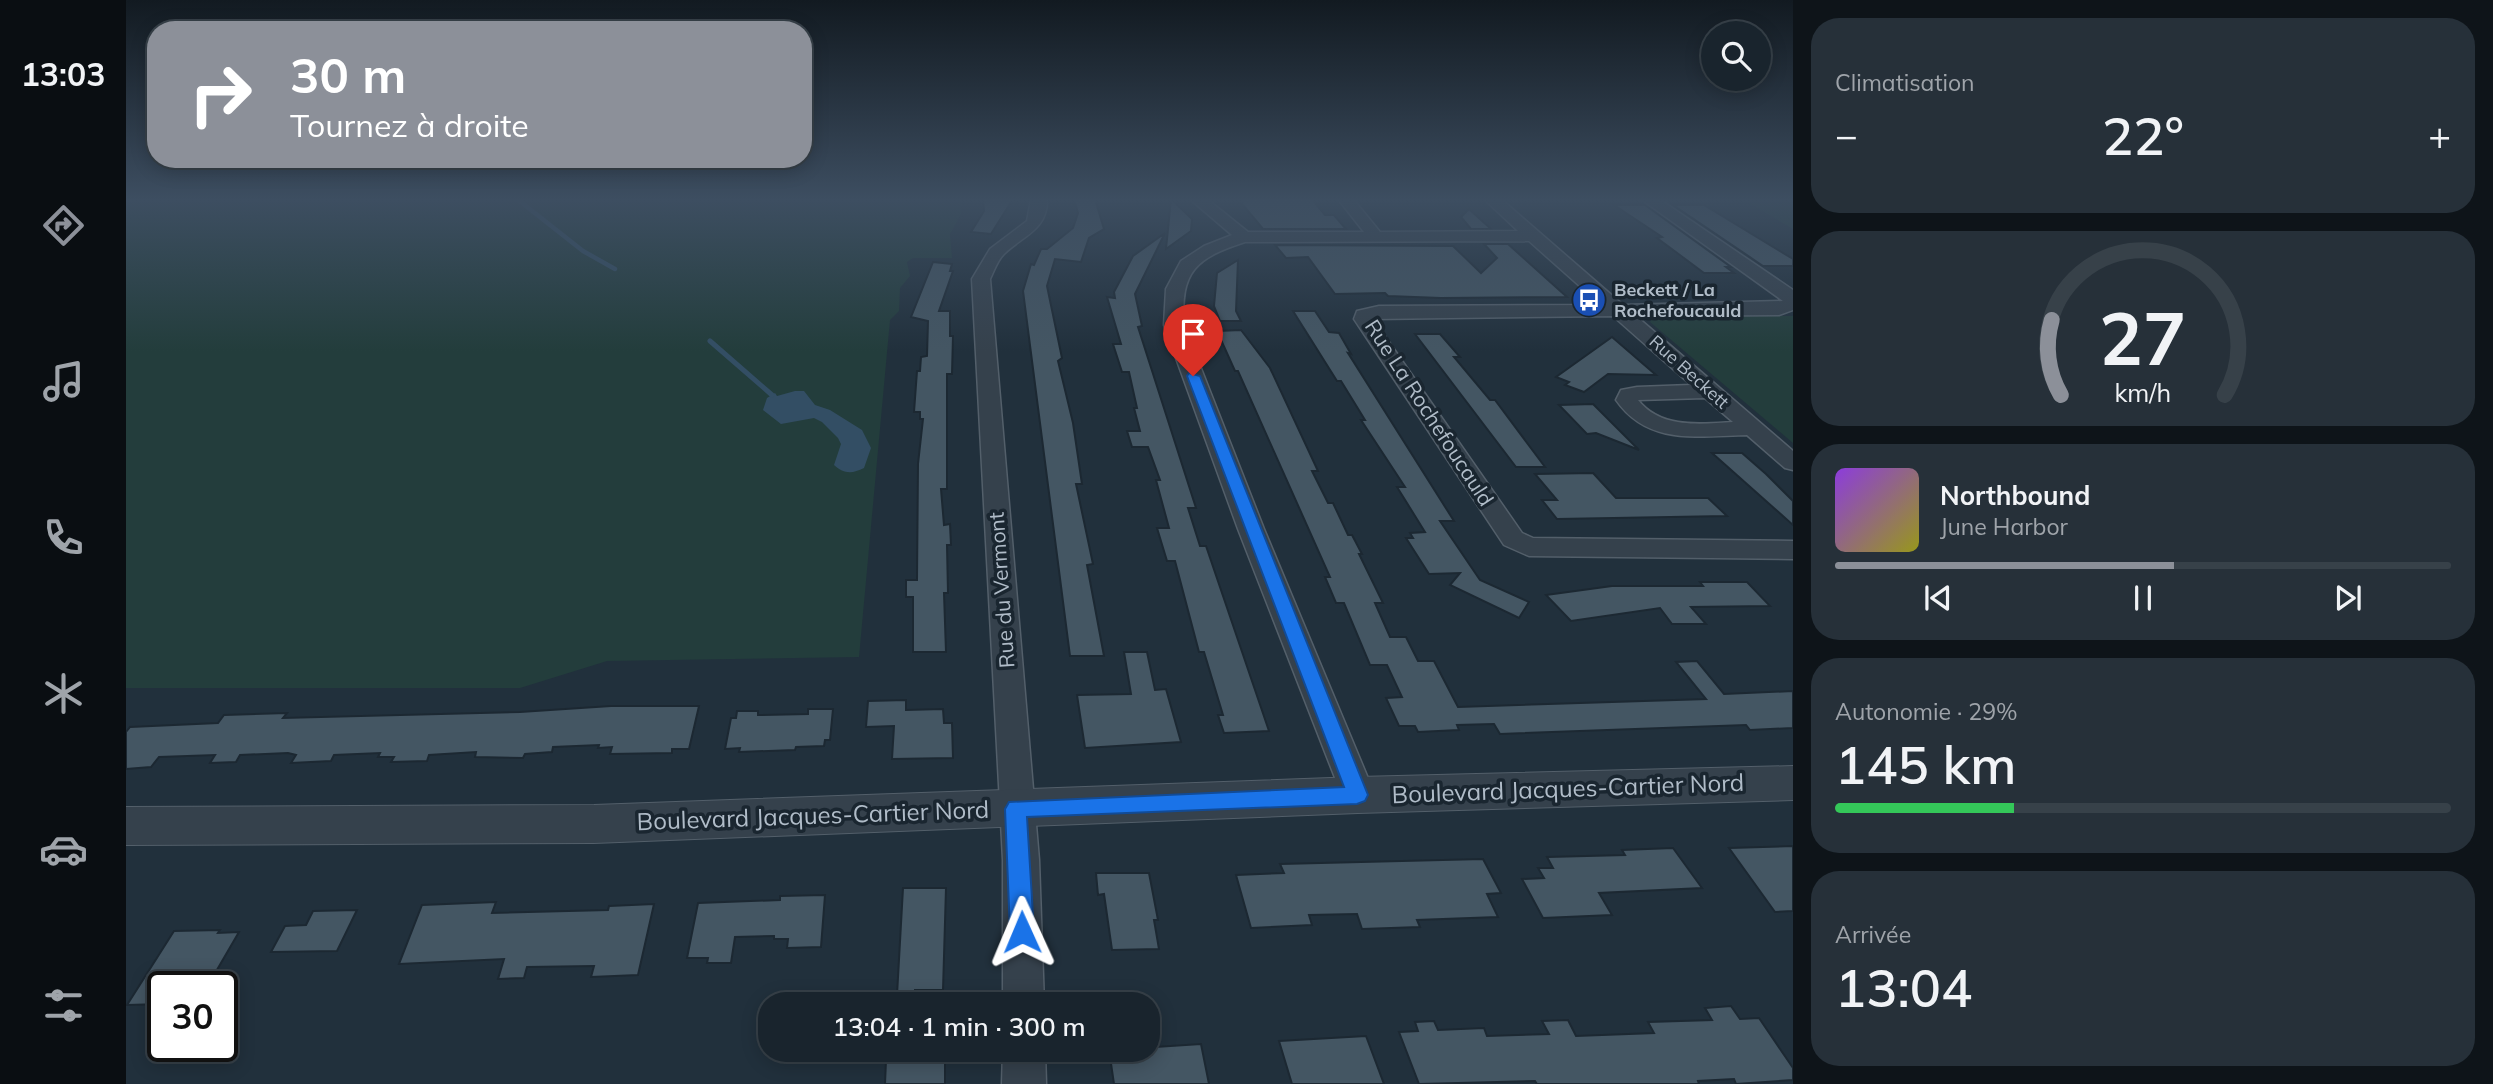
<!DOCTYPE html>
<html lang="fr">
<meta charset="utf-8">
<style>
:root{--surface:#19242d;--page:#263039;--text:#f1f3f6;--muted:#9fa4aa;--line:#374149;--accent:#8c9099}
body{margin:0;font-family:Mulish,sans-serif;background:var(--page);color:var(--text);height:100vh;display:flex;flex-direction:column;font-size:26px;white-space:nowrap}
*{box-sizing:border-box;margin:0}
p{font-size:23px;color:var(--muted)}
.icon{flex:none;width:38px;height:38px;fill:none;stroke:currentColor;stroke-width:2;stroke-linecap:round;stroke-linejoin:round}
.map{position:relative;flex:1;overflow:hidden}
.sheet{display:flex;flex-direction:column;gap:18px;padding:18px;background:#0e1419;width:700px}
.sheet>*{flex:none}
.top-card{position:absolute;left:21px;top:21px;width:665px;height:147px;border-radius:28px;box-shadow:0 4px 18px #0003,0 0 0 2px var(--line);background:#8c9099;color:#fff;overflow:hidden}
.buttons{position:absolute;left:1575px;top:21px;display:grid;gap:14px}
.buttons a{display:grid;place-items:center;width:70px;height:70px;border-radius:50%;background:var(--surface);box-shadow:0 4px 18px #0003,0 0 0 2px var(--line);font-size:35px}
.speed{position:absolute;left:21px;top:971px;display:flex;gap:14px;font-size:35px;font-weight:700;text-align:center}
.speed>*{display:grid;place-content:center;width:91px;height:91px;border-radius:50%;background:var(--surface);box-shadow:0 4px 18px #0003,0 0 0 2px var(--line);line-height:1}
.speed .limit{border:4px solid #111;border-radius:10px;background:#fff;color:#111}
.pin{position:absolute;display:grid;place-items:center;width:60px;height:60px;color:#fff;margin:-72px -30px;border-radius:50% 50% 50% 0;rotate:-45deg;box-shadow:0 0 7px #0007}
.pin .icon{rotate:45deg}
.me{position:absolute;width:77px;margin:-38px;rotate:359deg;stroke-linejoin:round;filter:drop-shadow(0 0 5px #0008)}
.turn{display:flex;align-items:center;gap:24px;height:147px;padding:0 28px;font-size:32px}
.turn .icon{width:91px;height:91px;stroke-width:2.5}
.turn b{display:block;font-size:49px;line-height:60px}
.big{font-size:52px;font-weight:600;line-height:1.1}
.sheet .card{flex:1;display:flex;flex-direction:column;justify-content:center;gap:10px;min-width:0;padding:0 24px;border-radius:28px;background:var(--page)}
.sheet .dial{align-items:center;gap:0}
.dial svg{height:182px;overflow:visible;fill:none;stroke:var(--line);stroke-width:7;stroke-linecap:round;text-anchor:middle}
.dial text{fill:var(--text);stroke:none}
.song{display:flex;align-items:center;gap:21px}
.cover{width:84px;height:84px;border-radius:10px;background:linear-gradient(135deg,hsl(270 70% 55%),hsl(60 70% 35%))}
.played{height:7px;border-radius:4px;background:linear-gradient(90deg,var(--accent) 55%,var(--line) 55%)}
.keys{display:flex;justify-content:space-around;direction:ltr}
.heat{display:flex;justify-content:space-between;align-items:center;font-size:38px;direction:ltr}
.charge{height:10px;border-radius:5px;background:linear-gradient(90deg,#34c759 29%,var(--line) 0)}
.trip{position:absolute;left:632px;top:992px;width:402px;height:70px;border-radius:28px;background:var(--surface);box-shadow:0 4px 18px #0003,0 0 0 2px var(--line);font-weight:600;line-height:70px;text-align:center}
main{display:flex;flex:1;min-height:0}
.tab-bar{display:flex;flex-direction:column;width:126px;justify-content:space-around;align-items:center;background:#0a0e12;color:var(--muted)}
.tab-bar .icon{width:49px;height:49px}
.tab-bar .on{color:var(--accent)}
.tab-bar b{font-size:32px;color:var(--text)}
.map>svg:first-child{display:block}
.green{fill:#233d3c}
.water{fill:#334e64}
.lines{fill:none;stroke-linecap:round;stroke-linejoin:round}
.stream-far1{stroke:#334e64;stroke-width:4.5}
.stream{stroke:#334e64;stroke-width:5}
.building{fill:#445663;stroke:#1c2832;stroke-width:2}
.minor-casing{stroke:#535f6a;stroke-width:3}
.tertiary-casing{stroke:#535f6a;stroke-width:2}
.minor{fill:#35414c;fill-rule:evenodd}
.tertiary{fill:#35414c;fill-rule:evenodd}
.route{fill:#1a73e8;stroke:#114b97;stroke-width:2}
.labels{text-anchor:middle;stroke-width:7;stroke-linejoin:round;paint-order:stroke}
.far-poi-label{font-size:18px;font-weight:bold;fill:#b0bcc8;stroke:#1a2630;text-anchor:start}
.far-street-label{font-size:18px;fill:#b0bcc8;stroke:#1a2630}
.street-label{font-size:21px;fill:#b0bcc8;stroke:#1a2630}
.near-street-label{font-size:24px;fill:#b0bcc8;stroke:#1a2630}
</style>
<main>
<nav class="tab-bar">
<b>13:03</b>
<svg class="icon on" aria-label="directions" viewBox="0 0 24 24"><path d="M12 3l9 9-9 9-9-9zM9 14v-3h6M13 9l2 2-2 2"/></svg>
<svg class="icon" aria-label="music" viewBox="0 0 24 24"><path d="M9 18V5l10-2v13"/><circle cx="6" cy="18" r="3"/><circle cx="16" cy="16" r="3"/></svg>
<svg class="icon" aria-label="phone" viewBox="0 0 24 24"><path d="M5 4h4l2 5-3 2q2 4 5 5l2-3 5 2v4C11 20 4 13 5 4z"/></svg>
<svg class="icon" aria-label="climate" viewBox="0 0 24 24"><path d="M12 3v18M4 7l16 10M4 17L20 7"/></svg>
<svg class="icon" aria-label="car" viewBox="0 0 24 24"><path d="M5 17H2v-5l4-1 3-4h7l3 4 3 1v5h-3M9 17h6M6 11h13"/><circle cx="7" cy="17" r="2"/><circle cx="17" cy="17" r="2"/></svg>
<svg class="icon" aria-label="filters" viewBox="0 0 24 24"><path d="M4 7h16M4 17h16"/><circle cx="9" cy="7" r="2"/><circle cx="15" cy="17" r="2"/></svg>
</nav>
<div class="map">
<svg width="1667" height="1084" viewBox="0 0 1667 1084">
<rect width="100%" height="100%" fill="#21303c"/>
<!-- green -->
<g class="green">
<polygon points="0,199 834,199 835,214 824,234 826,258 787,258 781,262 784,276 774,288 773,311 764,320 733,657 481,661 394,688 0,688"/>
<polygon points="1616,199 1667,199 1667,229"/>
<polygon points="1547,316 1667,316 1667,443 1524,322 1527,317"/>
</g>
<!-- water -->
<path class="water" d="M669,391H678L689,405L704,410L736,430L745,448L738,468C726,474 718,474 708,465L715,444L712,438L696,422L688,418L655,424L637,410L641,398L649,393L651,396Z"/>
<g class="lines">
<!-- stream-far1 -->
<polyline class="stream-far1" points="391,199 457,251 489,269"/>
<!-- stream -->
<polyline class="stream" points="584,341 646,395"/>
</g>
<!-- building -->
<g class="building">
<polygon points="857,199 887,199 865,234 845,232 858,211"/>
<polygon points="948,199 969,199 978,229 963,238 955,262 929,259 921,286 936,358 932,361 947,423 956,484 950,484 967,564 961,565 978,656 944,656 897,291 905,264 908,265 915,249 921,249 947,228 952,213"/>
<polygon points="1045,199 1066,219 1065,231 1040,249"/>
<polygon points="1112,199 1186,199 1199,215 1208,215 1220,229 1137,229"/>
<polygon points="1488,205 1519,205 1605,267 1600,267 1608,273 1578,273 1531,238 1536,237"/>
<polygon points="1547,205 1578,205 1667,259 1667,266 1637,266"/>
<polygon points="1343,209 1365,229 1345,229 1335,217"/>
<polygon points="1039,233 1009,294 1016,326 1012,327 1070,508 1062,508 1074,546 1080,546 1143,731 1098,733 1092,715 1097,715 1078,652 1073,652 1049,561 1041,561 1031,528 1043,528 1030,480 1034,480 1022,447 1006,447 1001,431 1014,431 1008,408 1011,408 1003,372 996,372 987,344 995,344 981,297 989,298 988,292 1007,256"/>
<polygon points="1358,244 1382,244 1441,297 1315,298 1262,296 1259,293 1209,294 1182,257 1160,258 1149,245 1327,246 1355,273 1371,258"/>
<polygon points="1112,260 1110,311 1115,321 1094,321 1088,306 1091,273"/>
<polygon points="807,262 826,264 824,271 827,271 813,311 824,311 824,336 827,336 826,374 821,374 821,489 815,489 818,525 824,524 825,545 821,545 822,593 818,593 820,652 787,652 787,597 780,597 780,580 791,580 792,464 797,419 794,419 794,412 788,412 791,371 794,371 795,357 801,356 802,321 785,317"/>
<polygon points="1167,311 1189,311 1203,332 1213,333 1225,354 1222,353 1328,521 1314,521 1354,580 1403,602 1393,618 1324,585 1334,573 1303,574 1280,538 1287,538 1284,533 1299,532 1271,487 1279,487 1235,420 1239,420 1215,381 1211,381"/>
<polygon points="1115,330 1144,368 1192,471 1186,471 1202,503 1207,503 1222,535 1226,535 1236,554 1233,554 1257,603 1249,603 1264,637 1280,637 1292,661 1308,661 1332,707 1580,699 1550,662 1571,661 1598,694 1667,691 1667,728 1624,730 1620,725 1374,734 1368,724 1331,725 1333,730 1292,732 1289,726 1273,726 1260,698 1276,697 1261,665 1244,665 1218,603 1210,603 1199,577 1204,577 1112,371 1109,371 1091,331"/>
<polygon points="1289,334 1314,334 1334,357 1328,357 1364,400 1369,400 1419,467 1390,467"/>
<polygon points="1486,337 1530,375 1482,374 1458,392 1439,385 1443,382 1430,377"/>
<polygon points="1467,404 1513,450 1470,433 1461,434 1433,405"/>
<polygon points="1586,453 1616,453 1640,474 1667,501 1667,525"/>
<polygon points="1467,473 1490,498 1582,498 1601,516 1431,519 1416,500 1431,500 1409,474"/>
<polygon points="1574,582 1621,582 1644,606 1565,607 1580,624 1546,624 1534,608 1445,621 1420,595 1486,586 1577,586"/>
<polygon points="998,652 1021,652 1029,690 1040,689 1055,742 959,748 951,695 1005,694"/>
<polygon points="780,700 780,710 817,709 818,723 826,723 827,758 766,759 768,726 740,727 742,701"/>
<polygon points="485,706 573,706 563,749 546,749 546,753 484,754 486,747 472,748 473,745 427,747 426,752 399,754 397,758 349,757 350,752 303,755 301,761 265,762 268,757 252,757 254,753 208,755 205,761 165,763 170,755 162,753 114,755 110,762 84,763 89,755 33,757 25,767 0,769 0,732 4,727 92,723 98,715 161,713 157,718 394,712"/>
<polygon points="682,709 707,709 704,740 699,740 698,746 670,747 669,750 613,752 614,748 599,749 605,718 610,718 611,711 632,711 632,715 682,714"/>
<polygon points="1667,846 1667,911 1649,912 1603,848"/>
<polygon points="1547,848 1576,888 1473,893 1486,915 1417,918 1396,879 1418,878 1412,868 1427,868 1421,857 1499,855 1496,850"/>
<polygon points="1357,859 1375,893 1361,894 1372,917 1291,920 1294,927 1236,929 1231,914 1183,915 1186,925 1125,928 1110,875 1158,873 1154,864"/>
<polygon points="970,873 1023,873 1032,920 1028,920 1033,949 986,950 978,894 972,895"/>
<polygon points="777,888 820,888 817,990 789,990 789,996 771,995"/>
<polygon points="699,895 695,947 661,948 662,939 648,939 648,936 609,937 605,963 581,963 582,958 561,958 572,903 654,900 654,896"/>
<polygon points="370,902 366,913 482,910 483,906 528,904 512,975 465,977 468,966 401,967 398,978 372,979 378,959 273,964 296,905"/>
<polygon points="231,910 211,951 145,952 159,926 180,925 187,911"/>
<polygon points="94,930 92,933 113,932 81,987 37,987 37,1004 1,1005 48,931"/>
<polygon points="1605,1006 1614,1019 1633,1018 1667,1068 1667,1080 1610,1084 1608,1079 1572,1081 1573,1084 1411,1084 1409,1081 1293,1084 1273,1032 1292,1031 1289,1022 1308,1021 1312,1030 1358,1028 1361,1036 1423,1034 1416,1021 1442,1020 1450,1036 1528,1033 1522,1022 1586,1020 1579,1008"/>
<polygon points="1240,1036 1258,1084 1166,1084 1153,1041"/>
<polygon points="1075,1044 1083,1084 988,1084 983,1050"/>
<polygon points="770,1050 819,1050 819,1084 759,1084 760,1060 770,1060"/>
</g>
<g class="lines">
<!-- minor casing -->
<g class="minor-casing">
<g id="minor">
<path d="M905,199H921C922,230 896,236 878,254C871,261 868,271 864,279L913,860L918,1004H877V860L846,279L864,249L901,221Z"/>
<path d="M1064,199H1081L1122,232H1238L1212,199H1227L1254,232L1392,231L1358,199H1375L1497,305L1657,301L1515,199H1533L1667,290V310L1653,315L1510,316L1667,451V470L1659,468L1621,435C1572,436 1522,446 1490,400L1495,390L1511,387L1565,385L1487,316L1247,319L1396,533L1407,538L1667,541V559L1403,556L1378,545L1228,319L1231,311L1253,306L1475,305L1403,241L1119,242C1070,258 1054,271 1058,325L1138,529L1249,795L1244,806L1232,810L1220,806L1112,529L1038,325L1040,289L1055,261L1078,246L1106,235ZM1579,398L1607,422C1574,424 1535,429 1512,400Z"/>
<polygon points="877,1050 919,1050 920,1084 876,1084"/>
</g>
</g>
<!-- tertiary casing -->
<g class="tertiary-casing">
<polygon id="tertiary" points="1667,766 1667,800 1232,813 468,843 0,845 0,807 468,805 1232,777"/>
</g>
<!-- minor -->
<use href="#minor" class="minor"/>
<!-- tertiary -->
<use href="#tertiary" class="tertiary"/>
</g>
<!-- sky -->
<linearGradient id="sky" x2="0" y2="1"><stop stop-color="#121a21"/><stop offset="0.57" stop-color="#3d4e61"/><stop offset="1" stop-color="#3d4e61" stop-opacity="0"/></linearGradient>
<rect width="1667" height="351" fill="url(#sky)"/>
<!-- route -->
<polygon class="route" points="1063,373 1074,376 1242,795 1239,801 1231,804 901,817 908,932 904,940 896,944 888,940 884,932 879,809 883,802 1218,787 1061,376"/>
<!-- icons -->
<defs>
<g id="bus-disc" transform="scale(1.75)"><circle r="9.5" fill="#1a4fb4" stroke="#1a2630"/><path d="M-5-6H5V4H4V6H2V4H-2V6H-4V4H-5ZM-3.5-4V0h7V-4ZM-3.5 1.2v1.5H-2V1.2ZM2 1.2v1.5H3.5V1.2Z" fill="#fff"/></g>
</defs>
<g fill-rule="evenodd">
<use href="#bus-disc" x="1463" y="300"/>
</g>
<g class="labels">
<!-- far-poi labels -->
<g class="far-poi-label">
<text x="1488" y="296">Beckett / La<tspan x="1488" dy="21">Rochefoucauld</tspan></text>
</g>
<!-- far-street labels -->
<g class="far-street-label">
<text transform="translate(1563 372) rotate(42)" y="6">Rue Beckett</text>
</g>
<!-- street labels -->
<g class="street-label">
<text transform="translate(1303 413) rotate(57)" y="7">Rue La Rochefoucauld</text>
<text transform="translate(876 590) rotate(-94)" y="7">Rue du Vermont</text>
</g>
<!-- near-street labels -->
<g class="near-street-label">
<text transform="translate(1442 789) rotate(-2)" y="8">Boulevard Jacques-Cartier Nord</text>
<text transform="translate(687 816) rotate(-2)" y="8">Boulevard Jacques-Cartier Nord</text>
</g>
</g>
</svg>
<div class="buttons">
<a><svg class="icon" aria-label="search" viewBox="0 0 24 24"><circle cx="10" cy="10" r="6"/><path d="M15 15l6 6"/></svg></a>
</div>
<div class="speed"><div class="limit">30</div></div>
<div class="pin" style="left:1067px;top:376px;background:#d93025"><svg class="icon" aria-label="arrive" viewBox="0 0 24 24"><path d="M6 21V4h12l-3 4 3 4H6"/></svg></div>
<svg class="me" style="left:896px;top:932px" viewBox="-20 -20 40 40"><path d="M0-17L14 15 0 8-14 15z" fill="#1a73e8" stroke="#fff" stroke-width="4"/></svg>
<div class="trip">13:04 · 1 min · 300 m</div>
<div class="top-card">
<div class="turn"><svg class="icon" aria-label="right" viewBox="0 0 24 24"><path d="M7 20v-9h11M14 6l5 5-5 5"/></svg><div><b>30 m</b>Tournez à droite</div></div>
</div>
</div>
<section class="sheet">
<div class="card"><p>Climatisation</p>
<div class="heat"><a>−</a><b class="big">22°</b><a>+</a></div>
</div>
<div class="card dial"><svg viewBox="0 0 100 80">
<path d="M14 69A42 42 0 1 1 86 69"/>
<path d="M14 69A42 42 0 0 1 10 36" stroke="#8c9099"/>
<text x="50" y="56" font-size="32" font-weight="700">27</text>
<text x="50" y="72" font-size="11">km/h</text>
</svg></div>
<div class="card">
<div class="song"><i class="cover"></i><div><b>Northbound</b><p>June Harbor</p></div></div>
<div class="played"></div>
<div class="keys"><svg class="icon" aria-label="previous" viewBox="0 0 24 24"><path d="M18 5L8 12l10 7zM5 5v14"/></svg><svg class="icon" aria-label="pause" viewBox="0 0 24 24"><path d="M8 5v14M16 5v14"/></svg><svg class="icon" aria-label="next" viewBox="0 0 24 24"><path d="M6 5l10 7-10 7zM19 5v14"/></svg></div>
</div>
<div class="card"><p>Autonomie · 29%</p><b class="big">145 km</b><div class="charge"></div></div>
<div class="card"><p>Arrivée</p><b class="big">13:04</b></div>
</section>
</main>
